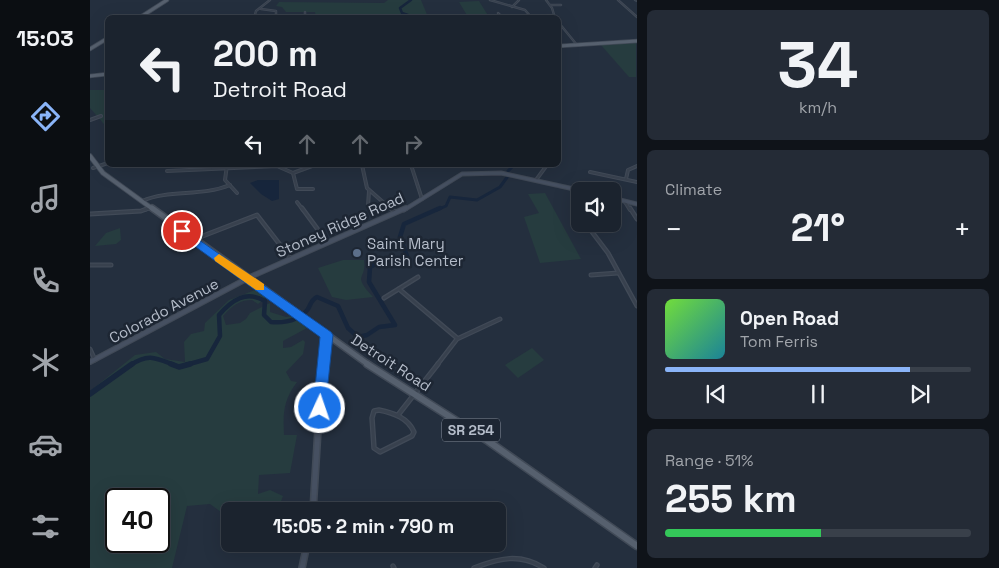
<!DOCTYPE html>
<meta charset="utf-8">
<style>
:root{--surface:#1b232e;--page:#242b36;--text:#f1f3f6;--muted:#a0a4aa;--line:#39404a;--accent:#8ab4f8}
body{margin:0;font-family:"Space Grotesk",sans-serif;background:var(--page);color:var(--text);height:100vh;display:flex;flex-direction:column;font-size:19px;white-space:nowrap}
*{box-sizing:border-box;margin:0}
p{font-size:16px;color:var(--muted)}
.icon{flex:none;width:28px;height:28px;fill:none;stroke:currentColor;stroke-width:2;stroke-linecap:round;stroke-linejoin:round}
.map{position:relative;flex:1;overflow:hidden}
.drawer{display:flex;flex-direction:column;gap:10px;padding:10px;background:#0f1319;width:362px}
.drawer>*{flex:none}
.banner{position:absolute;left:15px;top:15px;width:456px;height:152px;border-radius:8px;box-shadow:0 5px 20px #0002,0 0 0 1px var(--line);background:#1b232e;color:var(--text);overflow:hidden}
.controls{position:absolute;left:481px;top:182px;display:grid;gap:10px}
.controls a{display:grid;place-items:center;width:50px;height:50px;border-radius:8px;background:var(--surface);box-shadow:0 5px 20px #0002,0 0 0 1px var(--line);font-size:25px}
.speed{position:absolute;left:15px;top:488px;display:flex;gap:10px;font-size:25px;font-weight:700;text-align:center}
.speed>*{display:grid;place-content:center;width:65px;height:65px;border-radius:50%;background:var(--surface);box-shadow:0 5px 20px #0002,0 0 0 1px var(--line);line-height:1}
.speed .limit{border:2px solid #111;border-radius:8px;background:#fff;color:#111}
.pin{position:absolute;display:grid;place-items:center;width:42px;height:42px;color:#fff;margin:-21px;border:2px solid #fff;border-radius:50%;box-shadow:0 1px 5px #0007}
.me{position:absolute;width:55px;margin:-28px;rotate:3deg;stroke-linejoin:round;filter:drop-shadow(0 0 4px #0008)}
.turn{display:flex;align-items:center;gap:18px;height:105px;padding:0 25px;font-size:22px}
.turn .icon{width:65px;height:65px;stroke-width:2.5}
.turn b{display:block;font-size:35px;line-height:42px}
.lanes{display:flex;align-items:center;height:48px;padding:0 25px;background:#0003;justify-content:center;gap:25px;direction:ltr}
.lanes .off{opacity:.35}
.big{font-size:38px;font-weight:700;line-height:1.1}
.drawer .card{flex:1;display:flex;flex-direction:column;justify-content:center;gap:8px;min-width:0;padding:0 18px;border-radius:8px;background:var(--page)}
.drawer .dial{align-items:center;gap:0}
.dial b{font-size:65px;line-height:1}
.song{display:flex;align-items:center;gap:15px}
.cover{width:60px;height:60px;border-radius:8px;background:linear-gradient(135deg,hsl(100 70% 55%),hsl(190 70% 35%))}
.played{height:5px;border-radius:2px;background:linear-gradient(90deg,var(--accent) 80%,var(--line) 80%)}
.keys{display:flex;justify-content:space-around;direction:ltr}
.heat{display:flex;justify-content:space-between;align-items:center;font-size:28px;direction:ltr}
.charge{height:8px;border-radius:4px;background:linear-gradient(90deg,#34c759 51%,var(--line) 0)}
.trip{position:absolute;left:131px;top:502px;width:285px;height:50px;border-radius:8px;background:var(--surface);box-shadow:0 5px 20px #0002,0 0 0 1px var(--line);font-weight:700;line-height:50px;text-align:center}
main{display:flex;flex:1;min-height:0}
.tab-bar{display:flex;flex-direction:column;width:90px;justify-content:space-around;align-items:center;background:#0b0e12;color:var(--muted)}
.tab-bar .icon{width:35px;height:35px}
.tab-bar .selected{color:var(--accent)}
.tab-bar b{font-size:22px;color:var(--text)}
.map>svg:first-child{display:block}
.green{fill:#263c3f;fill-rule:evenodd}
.water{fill:#17263c}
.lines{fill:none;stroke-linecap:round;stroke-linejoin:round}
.river-far3{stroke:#17263c;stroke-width:2.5}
.river-far2{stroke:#17263c;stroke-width:3}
.river-far1{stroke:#17263c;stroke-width:4.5}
.river{stroke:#17263c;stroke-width:5.5}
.street-far3-casing{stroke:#414a57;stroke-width:2.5}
.street-far2-casing{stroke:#414a57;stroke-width:4}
.street-far1-casing{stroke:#414a57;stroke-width:5}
.street-casing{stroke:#414a57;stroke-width:5.5}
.secondary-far2-casing{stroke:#414a57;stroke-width:5}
.secondary-far1-casing{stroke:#414a57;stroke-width:6}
.secondary-casing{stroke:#414a57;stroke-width:8}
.primary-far3-casing{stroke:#414a57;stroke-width:4.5}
.primary-far2-casing{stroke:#414a57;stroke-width:5.5}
.primary-far1-casing{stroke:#414a57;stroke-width:8}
.primary-casing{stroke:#414a57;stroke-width:9}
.street-far3{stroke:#38414e;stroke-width:1}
.street-far2{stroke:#38414e;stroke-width:2}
.street-far1{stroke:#38414e;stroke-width:2.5}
.street{stroke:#38414e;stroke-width:3}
.secondary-far2{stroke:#465061;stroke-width:3}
.secondary-far1{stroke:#465061;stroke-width:4}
.secondary{stroke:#465061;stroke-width:5}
.primary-far3{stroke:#56606e;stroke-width:3}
.primary-far2{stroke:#56606e;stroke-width:4}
.primary-far1{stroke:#56606e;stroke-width:5}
.primary{stroke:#56606e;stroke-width:6}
.route{fill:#1a73e8;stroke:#114b97}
.slow{fill:#f59e0b}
.service-dot{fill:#5c6f8a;stroke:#1d2633;stroke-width:2}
.labels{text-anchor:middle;stroke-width:5;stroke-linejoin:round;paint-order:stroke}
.shield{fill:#1d2633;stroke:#878f9c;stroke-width:1}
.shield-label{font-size:14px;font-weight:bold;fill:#b4bcc9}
.street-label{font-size:15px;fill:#b4bcc9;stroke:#1d2633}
.poi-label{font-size:15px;fill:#b4bcc9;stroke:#1d2633;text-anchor:start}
</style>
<main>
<nav class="tab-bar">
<b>15:03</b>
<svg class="icon selected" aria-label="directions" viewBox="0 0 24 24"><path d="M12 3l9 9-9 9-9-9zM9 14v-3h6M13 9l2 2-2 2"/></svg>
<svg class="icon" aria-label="music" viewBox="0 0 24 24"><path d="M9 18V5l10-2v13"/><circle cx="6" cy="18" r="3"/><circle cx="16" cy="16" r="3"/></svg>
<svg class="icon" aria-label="phone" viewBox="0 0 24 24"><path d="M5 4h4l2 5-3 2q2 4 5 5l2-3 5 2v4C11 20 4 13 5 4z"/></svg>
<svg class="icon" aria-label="climate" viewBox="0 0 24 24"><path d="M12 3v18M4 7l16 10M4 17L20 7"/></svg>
<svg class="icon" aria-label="car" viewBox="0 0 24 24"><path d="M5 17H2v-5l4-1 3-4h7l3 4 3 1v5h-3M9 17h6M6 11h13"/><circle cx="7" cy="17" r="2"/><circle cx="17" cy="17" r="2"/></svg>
<svg class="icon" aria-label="filters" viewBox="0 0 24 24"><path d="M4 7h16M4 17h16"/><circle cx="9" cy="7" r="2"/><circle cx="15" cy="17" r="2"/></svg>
</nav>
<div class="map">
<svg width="547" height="568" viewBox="0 0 547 568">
<rect width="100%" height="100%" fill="#242f3e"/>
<!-- green -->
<g class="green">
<polygon points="298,0 331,0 338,17 226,17 225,12 196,12 192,7 186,6 189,2 294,3"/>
<polygon points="389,1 399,17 378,17 369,2"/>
<polygon points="546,43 546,77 539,77 511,45"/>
<polygon points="0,90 17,90 17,128 9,118 0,119 7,116 0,108"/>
<polygon points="455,193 491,259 450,263 434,217 449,213 438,194"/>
<polygon points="30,228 31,240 26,244 5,246 16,233"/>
<path d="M253,260H274C277,281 261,273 283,297L256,300L242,297L228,268Z"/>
<path d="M165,290L176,298L168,304L162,300C149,300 142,306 133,316L136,325L150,323L156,319L160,313L180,303V312L196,317L203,316L217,328L193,341V348L201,347L213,340L215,342L213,354L196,372L201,381L207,382C193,401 193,413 194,435H207L200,473L169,475L168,494L180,490L193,496L188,510L131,512L120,504L97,506L82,568H0V391L45,355L66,352L75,359L95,362L94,342L101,334L114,331L115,323L139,300ZM26,499H69V541H26Z"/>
<polygon points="442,348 454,360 428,378 415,365"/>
</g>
<!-- water -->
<polygon class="water" points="168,180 189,180 189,199 182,201 171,194 160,183"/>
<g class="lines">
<!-- river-far3 -->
<polyline class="river-far3" points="318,18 318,15 312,13 310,8 321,0"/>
<!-- river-far2 -->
<g class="river-far2">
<polyline points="418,171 423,166 443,165"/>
<polyline points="347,210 356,206 360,197 387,200 410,187 418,176"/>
</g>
<!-- river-far1 -->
<g class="river-far1">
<path d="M41,365C58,353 66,358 84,365"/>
<path d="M96,365L117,359L130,336L129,315C142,300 156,290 175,301L174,315L181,322C194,323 209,321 218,309C221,304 221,300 227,297L248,306L258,328L268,337L277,335L289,327L305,325L279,282L280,267L290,262L316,264L318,259L310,237L314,224L350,208"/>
</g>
<!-- river -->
<g class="river">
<polyline points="81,364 89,367 100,364"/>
<polyline points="0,394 42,364"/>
</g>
<!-- street-far3 casing -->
<g class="street-far3-casing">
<g id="street-far3">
<polyline points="400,0 435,10 442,18"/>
<polyline points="456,0 462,8 465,18"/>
<polyline points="528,0 547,17"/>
<polyline points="545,0 547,1"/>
<polyline points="460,5 471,5"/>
<polyline points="422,7 429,0"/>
<polyline points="171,9 186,11 186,18"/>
<polyline points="215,12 215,18"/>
<polyline points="408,13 413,18"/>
<polyline points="258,16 258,18"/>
<polyline points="164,18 166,11 180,0"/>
<polyline points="469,23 487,45"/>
</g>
</g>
<!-- street-far2 casing -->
<g class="street-far2-casing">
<g id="street-far2">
<polyline points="0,120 11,116"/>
<polyline points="137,165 135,180 147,193"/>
<polyline points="272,165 277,188 302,210"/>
<polyline points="321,165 332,199"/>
<polyline points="3,168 18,163"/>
<polyline points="77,171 187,166 203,173 207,189 223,189"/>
<polyline points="500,172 547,182"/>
<polyline points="203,173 222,166"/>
<polyline points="536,179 538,170 547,166"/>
<polyline points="446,180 457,165"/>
<path d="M52,201C80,189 111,197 140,185"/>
<polyline points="207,202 213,210"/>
<polyline points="535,202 540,210"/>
<polyline points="490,204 490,210"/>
<polyline points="278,206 279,191"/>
<polyline points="55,210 60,208"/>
</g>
</g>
<!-- street-far1 casing -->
<g class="street-far1-casing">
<g id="street-far1">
<polyline points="212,208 237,242"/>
<polyline points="301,208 305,212"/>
<polyline points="490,208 490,214"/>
<polyline points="540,208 547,219"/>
<polyline points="0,214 51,211 59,208"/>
<polyline points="496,224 518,253 547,306"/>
<polyline points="105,239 167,215 201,259"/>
<polyline points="0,265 21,265"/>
<polyline points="501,275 528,273"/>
<polyline points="309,289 367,338"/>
<polyline points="294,298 328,277"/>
<polyline points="0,349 5,360"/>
<polyline points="347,365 367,339 410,319"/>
</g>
</g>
<!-- street casing -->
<g class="street-casing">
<g id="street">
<path d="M289,410C304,413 318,418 324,432L322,436L290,452L284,448L282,418L284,411Z"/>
<polyline points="308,415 348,364"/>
<polyline points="303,566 304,568"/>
<path d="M384,568C409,558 430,553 454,568"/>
<polyline points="505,568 507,565"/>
</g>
</g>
<!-- secondary-far2 casing -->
<g class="secondary-far2-casing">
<g id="secondary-far2">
<polyline points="522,198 547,204"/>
<polyline points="314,210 372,174 411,173 493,191"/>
</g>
</g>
<!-- secondary-far1 casing -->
<g class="secondary-far1-casing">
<g id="secondary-far1">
<polyline points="0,362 160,277 316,208"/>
<polyline points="232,365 236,335"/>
</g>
</g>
<!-- secondary casing -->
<g class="secondary-casing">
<g id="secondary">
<polyline points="223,511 232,364"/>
<polyline points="212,568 217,544"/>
</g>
</g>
<!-- primary-far3 casing -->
<g class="primary-far3-casing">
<g id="primary-far3">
<polyline points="49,18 77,0"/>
<polyline points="469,46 547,41"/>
<polyline points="0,49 18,38"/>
<polyline points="0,76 18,74"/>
</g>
</g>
<!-- primary-far2 casing -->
<g class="primary-far2-casing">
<polyline id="primary-far2" points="0,156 13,173 64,210"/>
</g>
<!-- primary-far1 casing -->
<g class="primary-far1-casing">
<polyline id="primary-far1" points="62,208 279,365"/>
</g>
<!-- primary casing -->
<g class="primary-casing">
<polyline id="primary" points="277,364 398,441 547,546"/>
</g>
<!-- street-far3 -->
<use href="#street-far3" class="street-far3"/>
<!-- street-far2 -->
<use href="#street-far2" class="street-far2"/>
<!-- street-far1 -->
<use href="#street-far1" class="street-far1"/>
<!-- street -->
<use href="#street" class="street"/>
<!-- secondary-far2 -->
<use href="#secondary-far2" class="secondary-far2"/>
<!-- secondary-far1 -->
<use href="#secondary-far1" class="secondary-far1"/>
<!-- secondary -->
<use href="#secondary" class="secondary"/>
<!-- primary-far3 -->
<use href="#primary-far3" class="primary-far3"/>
<!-- primary-far2 -->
<use href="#primary-far2" class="primary-far2"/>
<!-- primary-far1 -->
<use href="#primary-far1" class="primary-far1"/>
<!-- primary -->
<use href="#primary" class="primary"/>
</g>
<!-- route -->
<polygon class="route" points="92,228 241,332 243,335 235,412 230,414 225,412 223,408 230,337 88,234 88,229"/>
<!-- slow -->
<polygon class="slow" points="129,254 174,284 174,290 166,290 125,261 124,258"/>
<!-- markers -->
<circle class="service-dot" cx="267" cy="253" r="5"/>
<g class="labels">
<!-- shield labels -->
<rect class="shield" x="352" y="418.5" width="58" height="23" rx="4"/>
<g class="shield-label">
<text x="381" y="435">SR 254</text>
</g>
<!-- street labels -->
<g class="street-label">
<text transform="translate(250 225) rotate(-24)" y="5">Stoney Ridge Road</text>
<text transform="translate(74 311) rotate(-28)" y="5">Colorado Avenue</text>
<text transform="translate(301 363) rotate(33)" y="5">Detroit Road</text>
</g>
<!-- poi labels -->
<g class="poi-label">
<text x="277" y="249">Saint Mary<tspan x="277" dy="17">Parish Center</tspan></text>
</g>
</g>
</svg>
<div class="controls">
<a><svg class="icon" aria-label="sound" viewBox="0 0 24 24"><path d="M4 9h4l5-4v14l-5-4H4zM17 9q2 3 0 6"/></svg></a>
</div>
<div class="speed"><div class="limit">40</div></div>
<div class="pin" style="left:92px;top:231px;background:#d93025"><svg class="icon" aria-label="arrive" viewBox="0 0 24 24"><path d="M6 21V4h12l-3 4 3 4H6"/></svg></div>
<svg class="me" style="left:230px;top:408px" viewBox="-20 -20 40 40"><circle r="17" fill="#1a73e8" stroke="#fff" stroke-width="3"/><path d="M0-11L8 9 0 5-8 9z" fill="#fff"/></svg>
<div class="trip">15:05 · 2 min · 790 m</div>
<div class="banner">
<div class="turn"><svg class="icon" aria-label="left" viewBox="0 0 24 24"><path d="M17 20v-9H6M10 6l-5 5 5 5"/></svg><div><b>200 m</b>Detroit Road</div></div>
<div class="lanes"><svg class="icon" aria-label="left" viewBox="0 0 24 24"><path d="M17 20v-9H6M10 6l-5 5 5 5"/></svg><svg class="icon off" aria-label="ahead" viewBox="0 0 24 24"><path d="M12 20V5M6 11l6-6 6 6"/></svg><svg class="icon off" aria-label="ahead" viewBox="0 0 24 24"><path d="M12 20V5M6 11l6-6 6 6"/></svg><svg class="icon off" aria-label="right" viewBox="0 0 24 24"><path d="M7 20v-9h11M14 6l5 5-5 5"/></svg></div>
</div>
</div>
<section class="drawer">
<div class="card dial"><b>34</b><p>km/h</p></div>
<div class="card"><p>Climate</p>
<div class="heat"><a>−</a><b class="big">21°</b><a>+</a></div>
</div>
<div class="card">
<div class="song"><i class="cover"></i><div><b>Open Road</b><p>Tom Ferris</p></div></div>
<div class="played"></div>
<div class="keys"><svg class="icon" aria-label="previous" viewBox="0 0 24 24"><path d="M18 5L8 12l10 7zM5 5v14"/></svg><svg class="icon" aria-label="pause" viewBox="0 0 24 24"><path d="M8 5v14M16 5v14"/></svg><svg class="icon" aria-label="next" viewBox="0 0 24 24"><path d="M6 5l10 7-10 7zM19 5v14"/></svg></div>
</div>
<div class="card"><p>Range · 51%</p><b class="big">255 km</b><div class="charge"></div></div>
</section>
</main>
